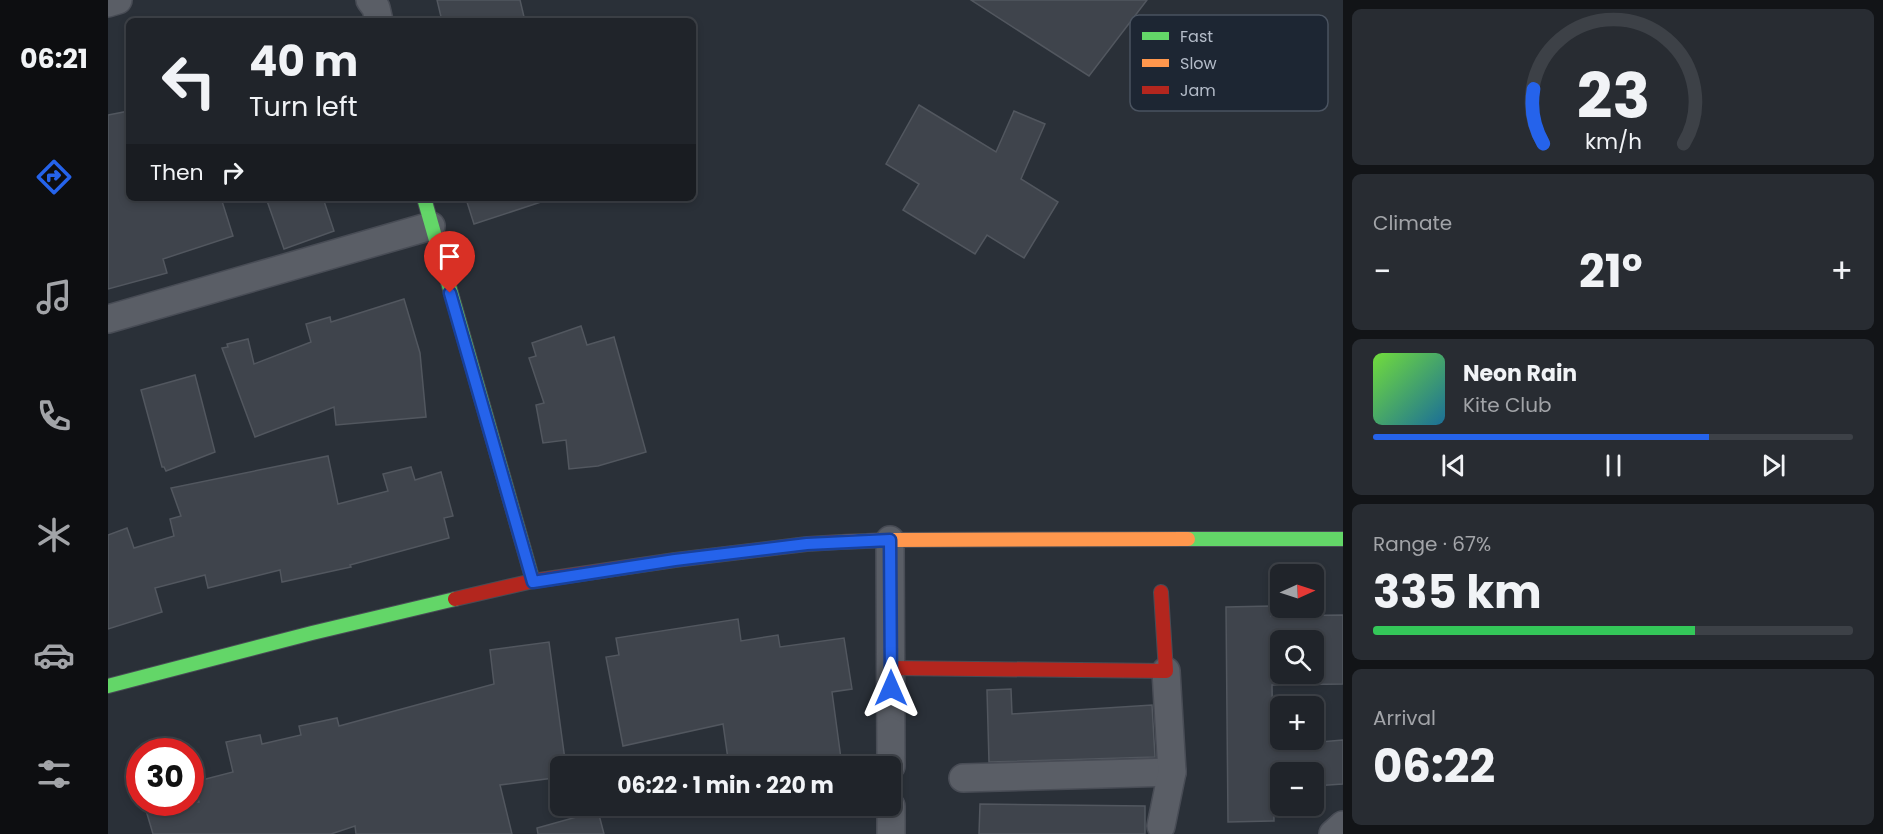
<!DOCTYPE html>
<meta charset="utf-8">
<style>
:root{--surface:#20242a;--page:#282c32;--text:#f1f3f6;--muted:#a2a4a8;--line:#3d4147;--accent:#2563eb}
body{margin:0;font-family:Poppins,sans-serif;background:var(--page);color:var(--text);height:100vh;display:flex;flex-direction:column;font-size:22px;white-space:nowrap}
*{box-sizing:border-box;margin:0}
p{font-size:20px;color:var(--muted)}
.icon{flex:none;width:33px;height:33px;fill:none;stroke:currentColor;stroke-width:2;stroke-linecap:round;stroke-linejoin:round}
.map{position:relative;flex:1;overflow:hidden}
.panel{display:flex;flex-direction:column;gap:9px;padding:9px;background:#121417;width:540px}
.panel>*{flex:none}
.top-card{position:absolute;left:18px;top:18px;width:570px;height:183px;border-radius:9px;box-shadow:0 3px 9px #0003,0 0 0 2px var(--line);background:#20242a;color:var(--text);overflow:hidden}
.needle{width:39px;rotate:87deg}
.controls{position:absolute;left:1162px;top:564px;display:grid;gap:12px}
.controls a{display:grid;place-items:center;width:54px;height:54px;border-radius:9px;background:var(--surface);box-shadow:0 3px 9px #0003,0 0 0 2px var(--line);font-size:30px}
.speed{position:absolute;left:18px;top:738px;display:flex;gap:12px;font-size:30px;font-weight:700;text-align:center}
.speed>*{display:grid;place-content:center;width:78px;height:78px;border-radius:50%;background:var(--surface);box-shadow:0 3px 9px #0003,0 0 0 2px var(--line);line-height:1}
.speed .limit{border:9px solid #d22;background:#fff;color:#111}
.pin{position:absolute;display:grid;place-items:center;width:51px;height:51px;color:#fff;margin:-62px -26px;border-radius:50% 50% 50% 0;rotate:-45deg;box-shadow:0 0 6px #0007}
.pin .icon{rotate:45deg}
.me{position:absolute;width:66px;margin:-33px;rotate:0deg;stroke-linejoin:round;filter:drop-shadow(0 0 4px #0008)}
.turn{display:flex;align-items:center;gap:21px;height:126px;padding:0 24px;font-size:27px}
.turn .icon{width:78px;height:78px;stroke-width:2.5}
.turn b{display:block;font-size:42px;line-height:51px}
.then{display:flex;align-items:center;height:57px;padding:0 24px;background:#0003;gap:12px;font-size:22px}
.big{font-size:45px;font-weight:700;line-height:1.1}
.panel .widget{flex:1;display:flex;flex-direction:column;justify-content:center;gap:9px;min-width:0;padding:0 21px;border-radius:9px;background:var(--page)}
.panel .dial{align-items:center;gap:0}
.dial svg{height:156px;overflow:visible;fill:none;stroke:var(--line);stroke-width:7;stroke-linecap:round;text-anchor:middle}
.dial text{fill:var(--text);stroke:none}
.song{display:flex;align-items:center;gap:18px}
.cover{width:72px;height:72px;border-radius:9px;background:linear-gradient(135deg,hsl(100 70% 55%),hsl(200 70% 35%))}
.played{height:6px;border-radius:3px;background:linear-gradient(90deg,var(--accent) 70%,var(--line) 70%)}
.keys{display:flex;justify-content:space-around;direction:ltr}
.heat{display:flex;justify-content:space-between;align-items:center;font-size:33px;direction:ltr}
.charge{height:9px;border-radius:4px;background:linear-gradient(90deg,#34c759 67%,var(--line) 0)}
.trip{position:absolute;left:442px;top:756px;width:351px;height:60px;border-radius:9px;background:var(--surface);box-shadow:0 3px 9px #0003,0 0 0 2px var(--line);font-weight:700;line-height:60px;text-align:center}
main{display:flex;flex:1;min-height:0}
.tabs{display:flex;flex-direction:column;width:108px;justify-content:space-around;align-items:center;background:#0d0e11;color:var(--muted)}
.tabs .icon{width:42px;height:42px}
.tabs .selected{color:var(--accent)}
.tabs b{font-size:27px;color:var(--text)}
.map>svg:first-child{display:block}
.building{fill:#3f444c;stroke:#52575f;stroke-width:1.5;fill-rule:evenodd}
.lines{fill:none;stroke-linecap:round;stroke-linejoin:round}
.street-casing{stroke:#484c55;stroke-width:30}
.fast-casing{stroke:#484c55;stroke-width:16}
.slow-casing{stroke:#484c55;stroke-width:16}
.jam-casing{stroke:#484c55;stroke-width:16}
.street{stroke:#5a5e66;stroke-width:27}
.fast{stroke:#63d668;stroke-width:14}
.slow{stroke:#ff974d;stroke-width:14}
.jam{stroke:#b3261e;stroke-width:14}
.route-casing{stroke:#184099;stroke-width:15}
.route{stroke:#2563eb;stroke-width:10}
.key{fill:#1d2633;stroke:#4a5360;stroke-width:1.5}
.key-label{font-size:16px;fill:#b4bcc9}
</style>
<main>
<nav class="tabs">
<b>06:21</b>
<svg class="icon selected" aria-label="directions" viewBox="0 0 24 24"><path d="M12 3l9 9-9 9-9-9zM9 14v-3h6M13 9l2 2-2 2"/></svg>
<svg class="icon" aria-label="music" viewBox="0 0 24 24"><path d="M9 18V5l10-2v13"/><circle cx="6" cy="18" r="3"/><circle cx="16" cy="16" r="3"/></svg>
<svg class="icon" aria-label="phone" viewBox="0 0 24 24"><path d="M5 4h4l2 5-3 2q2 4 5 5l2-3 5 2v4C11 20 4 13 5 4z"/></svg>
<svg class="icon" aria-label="climate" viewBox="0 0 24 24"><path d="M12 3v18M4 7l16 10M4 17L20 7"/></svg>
<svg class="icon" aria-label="car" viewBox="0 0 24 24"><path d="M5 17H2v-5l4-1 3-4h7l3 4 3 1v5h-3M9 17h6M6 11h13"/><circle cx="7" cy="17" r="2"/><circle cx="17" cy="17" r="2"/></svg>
<svg class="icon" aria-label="filters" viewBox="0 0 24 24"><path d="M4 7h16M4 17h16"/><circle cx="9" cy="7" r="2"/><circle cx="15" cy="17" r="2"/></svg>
</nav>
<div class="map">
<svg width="1235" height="834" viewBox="0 0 1235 834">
<rect width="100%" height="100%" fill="#2a3038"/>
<!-- building -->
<g class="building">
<polygon points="329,0 412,0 417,21 334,21"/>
<polygon points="863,0 1039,0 981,76"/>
<polygon points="811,105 888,152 906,111 937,124 913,179 950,202 916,258 879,235 867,254 795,210 811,184 778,164"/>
<polygon points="21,111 21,198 113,198 125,236 55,259 59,273 0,289 0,115"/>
<polygon points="158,198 215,198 226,231 176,249"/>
<polygon points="371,198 432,198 433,202 366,224 359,202"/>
<polygon points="296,299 312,353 318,417 228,425 226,407 147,437 114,348 120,347 119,344 140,339 146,364 203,342 198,324 222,317 223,322"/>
<polygon points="473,326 479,345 506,337 538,452 490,466 461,469 458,440 435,443 428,405 436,403 421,358 428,356 424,343"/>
<polygon points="87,375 107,452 58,471 56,467 54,467 33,390"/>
<polygon points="220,456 230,504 280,491 275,474 303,467 307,480 333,472 345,516 336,518 341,538 242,565 243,567 174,582 172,570 100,588 97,575 47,588 54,612 0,629 0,535 19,528 26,548 66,536 62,519 73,516 63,488"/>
<path d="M1163,606V616L1235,615V684L1164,685L1165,746L1235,740V784L1206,786V772H1165L1166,821L1120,822L1118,607ZM1173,640H1206V674H1173Z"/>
<polygon points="630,619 633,641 670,635 672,647 736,638 744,689 724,692 734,766 621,766 615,724 515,746 498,657 511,655 508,638"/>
<polygon points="441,642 457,760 453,760 453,777 392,785 404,834 248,834 247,826 223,834 45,834 37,807 52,802 91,802 86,782 125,772 118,742 152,735 154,744 193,735 191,726 229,718 231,726 386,684 382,650"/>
<polygon points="903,689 904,714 1044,705 1047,757 881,762 879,690"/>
<polygon points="872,804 1037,806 1037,834 871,834"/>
<polygon points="490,811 496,834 430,834 429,828"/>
</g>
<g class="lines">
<!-- street casing -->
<g class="street-casing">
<g id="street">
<polyline points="262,0 268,8 271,21"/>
<polyline points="0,3 10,0"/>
<polyline points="0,319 323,226"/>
<polyline points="782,540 783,766"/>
<polyline points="855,778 1064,772"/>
<polyline points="783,806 783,834"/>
<polyline points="1053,826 1064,772 1058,671"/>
<polyline points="1225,834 1235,825"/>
</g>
</g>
<!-- fast casing -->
<g class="fast-casing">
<g id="fast">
<polyline points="316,198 425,581"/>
<polyline points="1080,539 1235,539"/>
<polyline points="0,686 204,633 347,599"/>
</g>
</g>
<!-- slow casing -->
<g class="slow-casing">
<polyline id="slow" points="733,542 782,540 1080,539"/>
</g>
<!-- jam casing -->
<g class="jam-casing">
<g id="jam">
<polyline points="347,599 425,581 567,560 699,544 733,542"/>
<polyline points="783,668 1058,671 1053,592"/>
</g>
</g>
<!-- street -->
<use href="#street" class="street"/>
<!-- fast -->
<use href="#fast" class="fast"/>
<!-- slow -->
<use href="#slow" class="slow"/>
<!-- jam -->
<use href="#jam" class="jam"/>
</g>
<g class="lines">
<!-- route casing -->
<g class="route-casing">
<polyline id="route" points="342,293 425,582 567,560 699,544 782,540 783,688"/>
</g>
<!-- route -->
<use href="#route" class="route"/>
</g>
<!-- legend -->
<rect x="1022" y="15" width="198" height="96" rx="9" class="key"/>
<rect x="1034" y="32" width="27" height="8" fill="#63d668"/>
<rect x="1034" y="59" width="27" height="8" fill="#ff974d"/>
<rect x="1034" y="86" width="27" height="8" fill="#b3261e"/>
<g class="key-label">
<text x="1072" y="42">Fast</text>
<text x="1072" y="69">Slow</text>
<text x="1072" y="96">Jam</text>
</g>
</svg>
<div class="controls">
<a><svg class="needle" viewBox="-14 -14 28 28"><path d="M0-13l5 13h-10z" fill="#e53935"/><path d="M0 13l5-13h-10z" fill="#a2a4a8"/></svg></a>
<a><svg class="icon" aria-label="search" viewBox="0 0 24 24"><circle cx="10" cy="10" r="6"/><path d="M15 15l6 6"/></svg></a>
<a>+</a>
<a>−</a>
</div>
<div class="speed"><div class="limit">30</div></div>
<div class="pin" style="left:342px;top:293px;background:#d93025"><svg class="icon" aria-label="arrive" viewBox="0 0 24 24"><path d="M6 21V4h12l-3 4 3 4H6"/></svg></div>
<svg class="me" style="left:783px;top:688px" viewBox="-20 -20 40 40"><path d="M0-17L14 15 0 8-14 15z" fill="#2563eb" stroke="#fff" stroke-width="4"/></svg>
<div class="trip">06:22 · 1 min · 220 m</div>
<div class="top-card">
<div class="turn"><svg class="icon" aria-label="left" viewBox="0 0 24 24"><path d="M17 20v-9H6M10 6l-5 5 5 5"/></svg><div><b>40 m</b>Turn left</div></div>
<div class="then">Then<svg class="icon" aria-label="right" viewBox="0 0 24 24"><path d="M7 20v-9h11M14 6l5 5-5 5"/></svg></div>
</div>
</div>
<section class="panel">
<div class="widget dial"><svg viewBox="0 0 100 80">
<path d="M14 69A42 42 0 1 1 86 69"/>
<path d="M14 69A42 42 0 0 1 9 41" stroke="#2563eb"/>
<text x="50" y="56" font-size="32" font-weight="700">23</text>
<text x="50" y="72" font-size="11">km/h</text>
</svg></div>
<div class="widget"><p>Climate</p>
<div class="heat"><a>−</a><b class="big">21°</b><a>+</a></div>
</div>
<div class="widget">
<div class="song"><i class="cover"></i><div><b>Neon Rain</b><p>Kite Club</p></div></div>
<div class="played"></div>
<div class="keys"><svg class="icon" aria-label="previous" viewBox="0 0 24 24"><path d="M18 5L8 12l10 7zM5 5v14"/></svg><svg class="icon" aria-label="pause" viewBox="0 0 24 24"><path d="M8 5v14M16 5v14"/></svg><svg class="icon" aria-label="next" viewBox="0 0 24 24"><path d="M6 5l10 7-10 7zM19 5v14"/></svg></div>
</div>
<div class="widget"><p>Range · 67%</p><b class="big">335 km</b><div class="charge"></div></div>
<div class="widget"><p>Arrival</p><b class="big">06:22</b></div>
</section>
</main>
